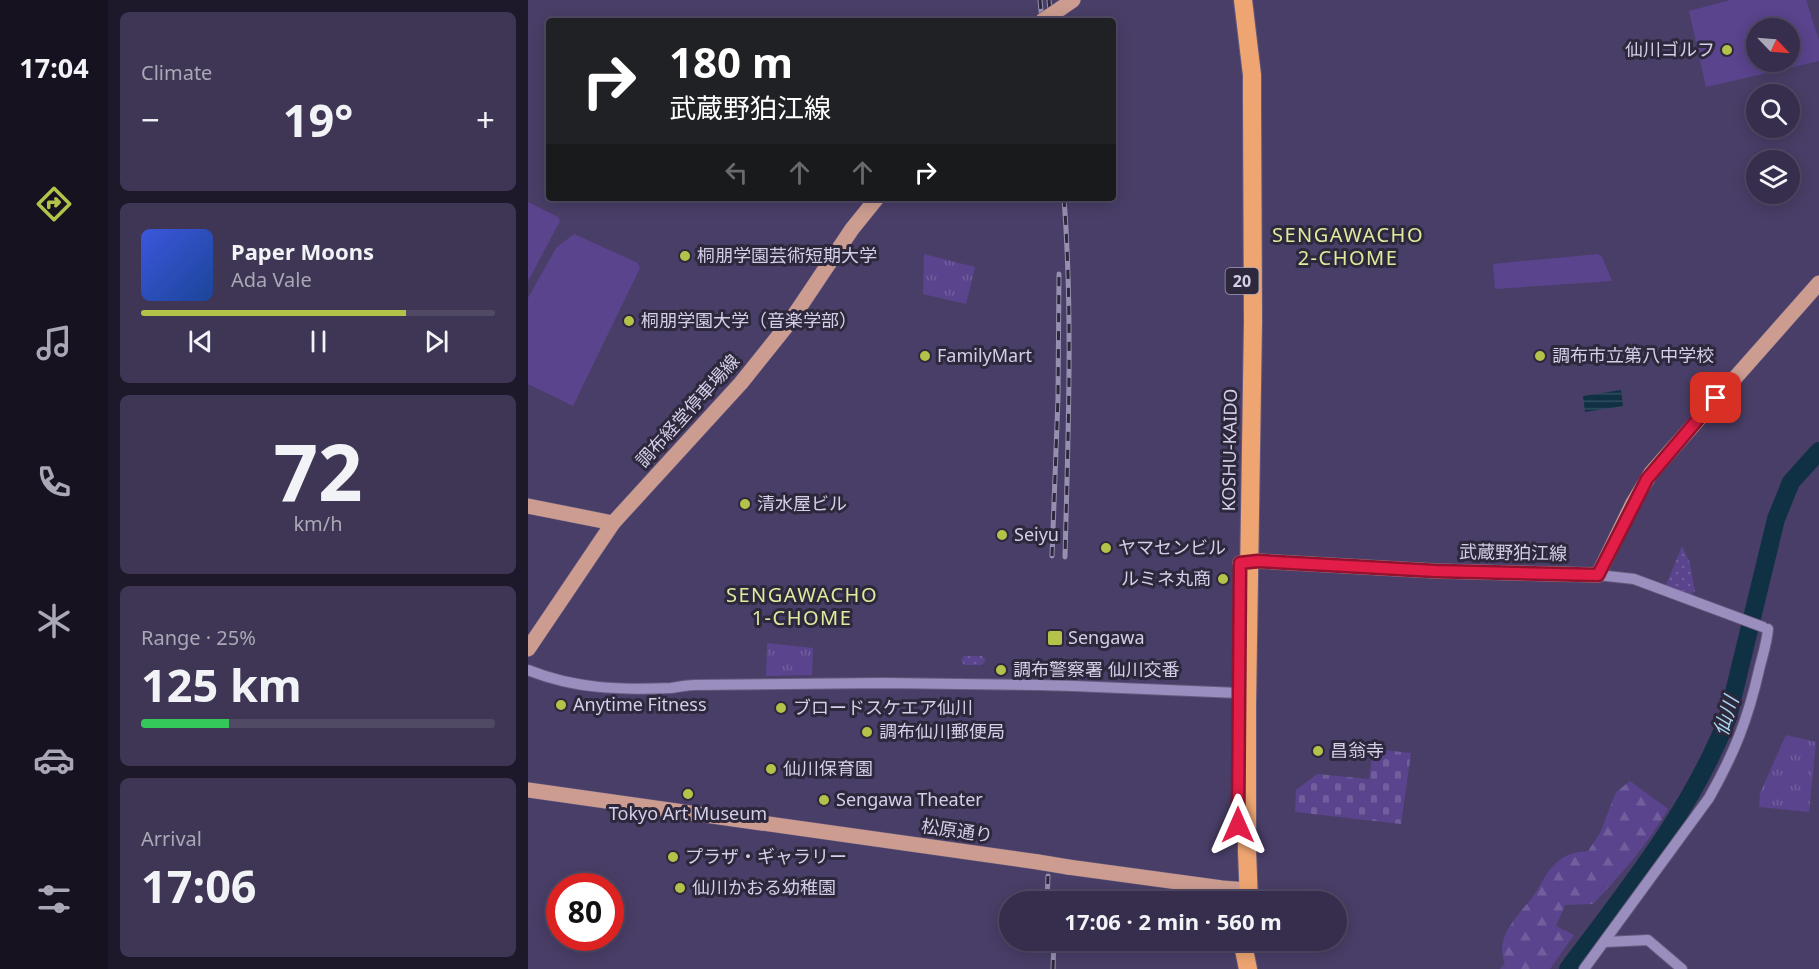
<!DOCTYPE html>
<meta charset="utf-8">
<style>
:root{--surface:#372e4d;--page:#3e3654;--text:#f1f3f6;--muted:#aaa8b6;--line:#514a65;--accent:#b4c24a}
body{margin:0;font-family:"Noto Sans","Noto Sans JP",sans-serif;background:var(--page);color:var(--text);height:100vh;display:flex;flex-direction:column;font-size:22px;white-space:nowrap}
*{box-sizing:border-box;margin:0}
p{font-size:20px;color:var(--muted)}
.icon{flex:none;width:33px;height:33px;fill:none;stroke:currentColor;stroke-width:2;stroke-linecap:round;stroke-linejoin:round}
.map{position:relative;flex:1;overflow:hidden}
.details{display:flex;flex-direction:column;gap:12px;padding:12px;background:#1e192a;width:420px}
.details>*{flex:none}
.top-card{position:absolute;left:18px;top:18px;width:570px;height:183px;border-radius:6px;box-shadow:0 3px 15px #0003,0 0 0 2px var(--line);background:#202124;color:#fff;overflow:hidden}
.needle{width:39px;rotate:115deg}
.fabs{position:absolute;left:1218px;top:18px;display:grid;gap:12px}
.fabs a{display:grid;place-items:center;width:54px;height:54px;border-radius:50%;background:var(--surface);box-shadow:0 3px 15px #0003,0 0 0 2px var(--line);font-size:30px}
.speed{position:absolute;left:18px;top:873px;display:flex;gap:12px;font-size:30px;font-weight:700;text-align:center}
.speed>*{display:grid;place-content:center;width:78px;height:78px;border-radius:50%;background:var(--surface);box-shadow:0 3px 15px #0003,0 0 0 2px var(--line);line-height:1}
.speed .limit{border:9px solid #d22;background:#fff;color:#111}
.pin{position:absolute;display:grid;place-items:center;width:51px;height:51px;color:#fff;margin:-26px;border-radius:12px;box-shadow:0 3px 9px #0006}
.me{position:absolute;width:66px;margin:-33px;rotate:0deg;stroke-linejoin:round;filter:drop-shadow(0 0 4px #0008)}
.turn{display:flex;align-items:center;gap:21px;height:126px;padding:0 24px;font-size:27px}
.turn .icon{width:78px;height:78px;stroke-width:2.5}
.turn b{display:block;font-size:42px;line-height:51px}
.lanes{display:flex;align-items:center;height:57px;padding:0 24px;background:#0003;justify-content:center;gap:30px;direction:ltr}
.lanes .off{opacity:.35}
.big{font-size:45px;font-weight:700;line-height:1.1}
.details .widget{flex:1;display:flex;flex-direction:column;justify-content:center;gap:9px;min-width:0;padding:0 21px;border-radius:9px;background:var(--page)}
.details .dial{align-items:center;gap:0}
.dial b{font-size:78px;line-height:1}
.song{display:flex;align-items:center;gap:18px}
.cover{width:72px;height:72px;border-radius:9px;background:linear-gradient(135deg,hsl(230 70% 55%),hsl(220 70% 35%))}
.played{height:6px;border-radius:3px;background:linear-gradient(90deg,var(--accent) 75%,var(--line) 75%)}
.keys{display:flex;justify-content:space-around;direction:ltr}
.heat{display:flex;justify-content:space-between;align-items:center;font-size:33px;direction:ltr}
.charge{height:9px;border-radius:4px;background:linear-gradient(90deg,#34c759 25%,var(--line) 0)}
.trip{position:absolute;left:471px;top:891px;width:348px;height:60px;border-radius:30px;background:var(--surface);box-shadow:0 3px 15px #0003,0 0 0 2px var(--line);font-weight:700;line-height:60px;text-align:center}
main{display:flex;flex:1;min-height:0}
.dock{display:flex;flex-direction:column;width:108px;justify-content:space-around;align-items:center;background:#16121f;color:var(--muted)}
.dock .icon{width:42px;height:42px}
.dock .selected{color:var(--accent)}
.dock b{font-size:27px;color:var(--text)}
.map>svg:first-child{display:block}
.grass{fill:url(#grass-dots)}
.forest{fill:url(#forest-firs)}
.cemetery{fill:url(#cemetery-stones)}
.park{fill:url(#park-tufts)}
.garden{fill:#5a448d;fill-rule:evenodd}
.water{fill:url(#water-rules)}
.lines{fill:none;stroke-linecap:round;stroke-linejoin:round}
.river{stroke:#0f3143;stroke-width:18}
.minor-casing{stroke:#645a7d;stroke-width:12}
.major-casing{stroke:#645a7d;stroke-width:16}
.highway-casing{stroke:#645a7d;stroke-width:20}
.minor{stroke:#9a8ebe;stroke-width:10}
.major{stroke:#cc9c90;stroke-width:15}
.highway{stroke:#eea572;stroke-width:18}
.rail-casing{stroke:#978faf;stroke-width:5}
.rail{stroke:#2d283c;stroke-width:3;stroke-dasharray:9;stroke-linecap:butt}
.minor-bridge-casing{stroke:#645a7d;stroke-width:12;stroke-linecap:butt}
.major-bridge-casing{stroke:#645a7d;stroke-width:16;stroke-linecap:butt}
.minor-bridge{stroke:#9a8ebe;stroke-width:10}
.major-bridge{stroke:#cc9c90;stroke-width:15}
.route-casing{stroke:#92132f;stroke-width:15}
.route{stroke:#e11d48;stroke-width:10}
.poi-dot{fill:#b4c24a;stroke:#2d283c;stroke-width:2}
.labels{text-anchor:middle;stroke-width:6;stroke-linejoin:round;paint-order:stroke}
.shield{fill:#2d283c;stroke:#a29cb4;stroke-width:1.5}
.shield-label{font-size:16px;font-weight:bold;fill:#d4cee8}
.poi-label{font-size:18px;fill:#d4cee8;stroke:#2d283c;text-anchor:start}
.street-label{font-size:18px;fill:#d4cee8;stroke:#2d283c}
.neighbourhood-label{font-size:20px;letter-spacing:1.5px;fill:#dfea9d;stroke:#2d283c}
.water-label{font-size:20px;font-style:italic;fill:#a6d4f0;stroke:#2d283c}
</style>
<main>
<nav class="dock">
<b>17:04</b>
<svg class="icon selected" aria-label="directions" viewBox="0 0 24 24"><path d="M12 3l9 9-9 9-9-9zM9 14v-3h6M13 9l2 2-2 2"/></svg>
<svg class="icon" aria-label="music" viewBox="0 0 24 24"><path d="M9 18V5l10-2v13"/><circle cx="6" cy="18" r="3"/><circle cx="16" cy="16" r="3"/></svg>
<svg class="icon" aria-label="phone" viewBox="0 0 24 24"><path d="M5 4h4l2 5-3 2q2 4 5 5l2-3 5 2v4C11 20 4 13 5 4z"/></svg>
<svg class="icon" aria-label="climate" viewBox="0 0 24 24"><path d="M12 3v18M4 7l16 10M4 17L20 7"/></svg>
<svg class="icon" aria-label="car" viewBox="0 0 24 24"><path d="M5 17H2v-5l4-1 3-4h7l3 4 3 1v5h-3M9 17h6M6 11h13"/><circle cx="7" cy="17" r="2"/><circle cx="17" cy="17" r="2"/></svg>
<svg class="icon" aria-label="filters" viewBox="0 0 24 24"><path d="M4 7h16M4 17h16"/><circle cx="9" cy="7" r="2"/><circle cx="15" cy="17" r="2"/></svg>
</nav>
<section class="details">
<div class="widget"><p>Climate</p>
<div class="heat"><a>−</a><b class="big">19°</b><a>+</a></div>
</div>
<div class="widget">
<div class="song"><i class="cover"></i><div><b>Paper Moons</b><p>Ada Vale</p></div></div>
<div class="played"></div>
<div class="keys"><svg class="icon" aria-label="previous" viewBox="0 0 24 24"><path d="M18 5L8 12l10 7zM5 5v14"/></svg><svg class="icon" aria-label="pause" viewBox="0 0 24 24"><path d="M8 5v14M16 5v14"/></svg><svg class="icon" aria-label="next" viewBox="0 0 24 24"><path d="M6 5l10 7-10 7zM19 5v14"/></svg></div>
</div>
<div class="widget dial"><b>72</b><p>km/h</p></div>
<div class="widget"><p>Range · 25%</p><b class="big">125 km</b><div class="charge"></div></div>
<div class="widget"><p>Arrival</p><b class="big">17:06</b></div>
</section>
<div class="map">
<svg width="1291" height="969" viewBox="0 0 1291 969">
<defs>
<pattern id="grass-dots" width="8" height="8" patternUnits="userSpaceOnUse" patternTransform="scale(1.5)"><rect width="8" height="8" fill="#5a448d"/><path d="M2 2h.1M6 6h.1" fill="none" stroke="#715e9d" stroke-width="1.8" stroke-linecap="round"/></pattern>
<pattern id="forest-firs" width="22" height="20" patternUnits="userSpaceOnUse" patternTransform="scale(1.5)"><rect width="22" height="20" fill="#5a448d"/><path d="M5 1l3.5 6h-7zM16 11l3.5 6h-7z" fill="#715e9d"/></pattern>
<pattern id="cemetery-stones" width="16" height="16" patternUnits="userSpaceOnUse" patternTransform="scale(1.5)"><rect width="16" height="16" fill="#5a448d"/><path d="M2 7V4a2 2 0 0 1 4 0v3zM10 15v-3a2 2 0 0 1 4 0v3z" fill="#715e9d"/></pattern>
<pattern id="park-tufts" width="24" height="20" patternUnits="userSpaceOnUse" patternTransform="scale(1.5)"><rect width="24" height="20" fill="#5a448d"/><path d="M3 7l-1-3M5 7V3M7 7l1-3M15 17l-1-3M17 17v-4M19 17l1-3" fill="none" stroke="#715e9d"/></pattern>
<pattern id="water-rules" width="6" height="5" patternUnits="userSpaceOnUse" patternTransform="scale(1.5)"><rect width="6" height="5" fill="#0f3143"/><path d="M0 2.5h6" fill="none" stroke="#314e5e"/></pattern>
</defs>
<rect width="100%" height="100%" fill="#493e67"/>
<!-- grass -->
<g class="grass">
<polygon points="1154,546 1162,563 1167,591 1162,595 1138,585"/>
<polygon points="436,656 454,656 458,660 454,665 436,665 433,660"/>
</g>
<!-- forest -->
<path class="forest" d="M1102,781L1140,809C1120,844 1093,875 1065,904L1037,905L1028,926L1046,935L1022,969H972L977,963C965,937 993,913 1006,895C1013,885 1018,872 1027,864C1037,854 1047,852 1060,851L1072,833L1088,792Z"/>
<!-- cemetery -->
<polygon class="cemetery" points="845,749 883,753 873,824 767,812 768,790 789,774 841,779"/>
<!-- park -->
<g class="park">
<polygon points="396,254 447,267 438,304 395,294"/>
<polygon points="239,643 285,648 284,675 238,676"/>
<polygon points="1258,735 1288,742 1281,812 1231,807 1232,793"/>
</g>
<!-- garden -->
<g class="garden">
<path d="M1202,0H1278L1291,40V61L1178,87L1161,11ZM1228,28H1262V62H1228Z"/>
<polygon points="0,202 30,217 32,221 0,281"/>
<polygon points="46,234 110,263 112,268 45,406 0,384 0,298 28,248"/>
<polygon points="1070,254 1074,257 1084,281 967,289 965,264"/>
</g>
<!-- water -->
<polygon class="water" points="1093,390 1095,406 1057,412 1055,396"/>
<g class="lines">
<!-- river -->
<path class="river" d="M1040,969C1099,890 1164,810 1200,717L1248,519L1263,482L1291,451"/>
<!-- minor casing -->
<g class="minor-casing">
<g id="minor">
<polyline points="1070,575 1106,579 1235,627"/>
<path d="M0,670C47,689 92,690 143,688C151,687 158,685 166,685L356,683L509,685"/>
<polyline points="546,686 710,693"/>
<polyline points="1077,942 1120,940 1154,969"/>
<path d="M1056,969L1181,798C1206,754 1220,719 1231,670C1234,657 1239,643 1240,629"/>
</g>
</g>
<!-- major casing -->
<g class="major-casing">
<g id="major">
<polyline points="532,9 545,0"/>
<polyline points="0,506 85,523"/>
<polyline points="712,563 730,561 907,571 1070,575 1105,503 1123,473 1291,283"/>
<polyline points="0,649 85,523 213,383 261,323 324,229 349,198"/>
<polyline points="0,790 510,862"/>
<polyline points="540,867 694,888 720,890"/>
</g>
</g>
<!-- highway casing -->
<g class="highway-casing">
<g id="highway">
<polyline points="715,0 724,75 724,102 725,321 719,705 719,851 721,902"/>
<polyline points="714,940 720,969"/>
</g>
</g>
<!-- minor -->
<use href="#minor" class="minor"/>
<!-- major -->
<use href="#major" class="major"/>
<!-- highway -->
<use href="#highway" class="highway"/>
<!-- rail casing -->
<g class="rail-casing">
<g id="rail">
<polyline points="512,0 514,21"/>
<polyline points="521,0 523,21"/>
<path d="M536,198C545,317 540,437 537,557"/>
<polyline points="524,556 530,398 531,274"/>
<polyline points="519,902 520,876"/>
<polyline points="525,969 526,940"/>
</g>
</g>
<!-- rail -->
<use href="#rail" class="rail"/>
<!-- minor-bridge casing -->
<g class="minor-bridge-casing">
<polyline id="minor-bridge" points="509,685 546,686"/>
</g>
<!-- major-bridge casing -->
<g class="major-bridge-casing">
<g id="major-bridge">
<polyline points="514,21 532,9"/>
<polyline points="510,862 540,867"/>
</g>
</g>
<!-- minor-bridge -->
<use href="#minor-bridge" class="minor-bridge"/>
<!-- major-bridge -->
<use href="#major-bridge" class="major-bridge"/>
</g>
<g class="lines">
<!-- route casing -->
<g class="route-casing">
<polyline id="route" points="710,825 712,563 730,561 907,571 1070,575 1119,479 1188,398"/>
</g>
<!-- route -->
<use href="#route" class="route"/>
</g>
<!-- markers -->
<g class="poi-dot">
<circle cx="1199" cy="50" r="6"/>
<circle cx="157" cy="256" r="6"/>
<circle cx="101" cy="321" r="6"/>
<circle cx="397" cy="356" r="6"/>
<circle cx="1012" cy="356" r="6"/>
<circle cx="217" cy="504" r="6"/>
<circle cx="474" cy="535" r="6"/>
<circle cx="578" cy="548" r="6"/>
<circle cx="695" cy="579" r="6"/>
<rect x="519" y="630" width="16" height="16" rx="3"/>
<circle cx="473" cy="670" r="6"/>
<circle cx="33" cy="705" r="6"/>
<circle cx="253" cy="708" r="6"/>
<circle cx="339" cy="732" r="6"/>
<circle cx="790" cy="751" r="6"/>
<circle cx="243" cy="769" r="6"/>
<circle cx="160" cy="794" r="6"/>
<circle cx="296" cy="800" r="6"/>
<circle cx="145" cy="857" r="6"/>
<circle cx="152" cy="888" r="6"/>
</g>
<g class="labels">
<!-- shield labels -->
<rect class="shield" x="697.5" y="268" width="33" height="26" rx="4.5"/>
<g class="shield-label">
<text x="714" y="287">20</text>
</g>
<!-- poi labels -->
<g class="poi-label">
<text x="1187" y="56" text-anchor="end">仙川ゴルフ</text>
<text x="169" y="262">桐朋学園芸術短期大学</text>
<text x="113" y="327">桐朋学園大学（音楽学部）</text>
<text x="409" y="362">FamilyMart</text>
<text x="1024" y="362">調布市立第八中学校</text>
<text x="229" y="510">清水屋ビル</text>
<text x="486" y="541">Seiyu</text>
<text x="590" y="554">ヤマセンビル</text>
<text x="683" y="585" text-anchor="end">ルミネ丸商</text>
<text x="540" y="644">Sengawa</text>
<text x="485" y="676">調布警察署 仙川交番</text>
<text x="45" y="711">Anytime Fitness</text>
<text x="265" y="714">ブロードスケエア仙川</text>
<text x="351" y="738">調布仙川郵便局</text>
<text x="802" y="757">昌翁寺</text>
<text x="255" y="775">仙川保育園</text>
<text x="308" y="806">Sengawa Theater</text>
<text x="160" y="820" text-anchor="middle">Tokyo Art Museum</text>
<text x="157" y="863">プラザ・ギャラリー</text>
<text x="164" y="894">仙川かおる幼稚園</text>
</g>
<!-- street labels -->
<g class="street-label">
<text transform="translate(160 411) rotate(-48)" y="6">調布経堂停車場線</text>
<text transform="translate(702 450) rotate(-89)" y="6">KOSHU-KAIDO</text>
<text transform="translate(985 553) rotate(1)" y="6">武蔵野狛江線</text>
<text transform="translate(429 831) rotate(8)" y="6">松原通り</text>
</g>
<!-- neighbourhood labels -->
<g class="neighbourhood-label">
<text x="820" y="242">SENGAWACHO<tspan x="820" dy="23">2-CHOME</tspan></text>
<text x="274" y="602">SENGAWACHO<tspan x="274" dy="23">1-CHOME</tspan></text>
</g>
<!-- water labels -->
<g class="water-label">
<text transform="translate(1198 716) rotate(-73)" y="7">仙川</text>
</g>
</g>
</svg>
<div class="fabs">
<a><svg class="needle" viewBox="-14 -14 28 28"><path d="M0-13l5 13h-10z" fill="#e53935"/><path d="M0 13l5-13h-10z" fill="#aaa8b6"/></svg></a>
<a><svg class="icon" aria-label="search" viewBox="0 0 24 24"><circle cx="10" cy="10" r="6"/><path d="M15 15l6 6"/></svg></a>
<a><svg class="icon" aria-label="layers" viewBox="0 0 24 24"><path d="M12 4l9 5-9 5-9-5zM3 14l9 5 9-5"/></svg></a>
</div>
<div class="speed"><div class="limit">80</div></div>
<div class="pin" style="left:1188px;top:398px;background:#d93025"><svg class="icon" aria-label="arrive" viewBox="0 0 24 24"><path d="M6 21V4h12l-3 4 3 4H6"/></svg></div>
<svg class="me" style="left:710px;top:825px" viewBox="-20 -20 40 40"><path d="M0-17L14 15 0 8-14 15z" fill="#e11d48" stroke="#fff" stroke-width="4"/></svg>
<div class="trip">17:06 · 2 min · 560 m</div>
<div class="top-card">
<div class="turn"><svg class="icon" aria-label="right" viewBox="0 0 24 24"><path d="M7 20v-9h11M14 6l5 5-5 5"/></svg><div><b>180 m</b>武蔵野狛江線</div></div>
<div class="lanes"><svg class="icon off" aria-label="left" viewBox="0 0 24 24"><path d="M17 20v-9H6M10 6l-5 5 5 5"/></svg><svg class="icon off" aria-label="ahead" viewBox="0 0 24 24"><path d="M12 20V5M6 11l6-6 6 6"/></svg><svg class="icon off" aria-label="ahead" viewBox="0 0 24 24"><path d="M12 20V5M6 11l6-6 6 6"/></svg><svg class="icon" aria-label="right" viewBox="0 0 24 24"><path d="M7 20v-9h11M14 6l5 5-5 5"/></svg></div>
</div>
</div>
</main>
